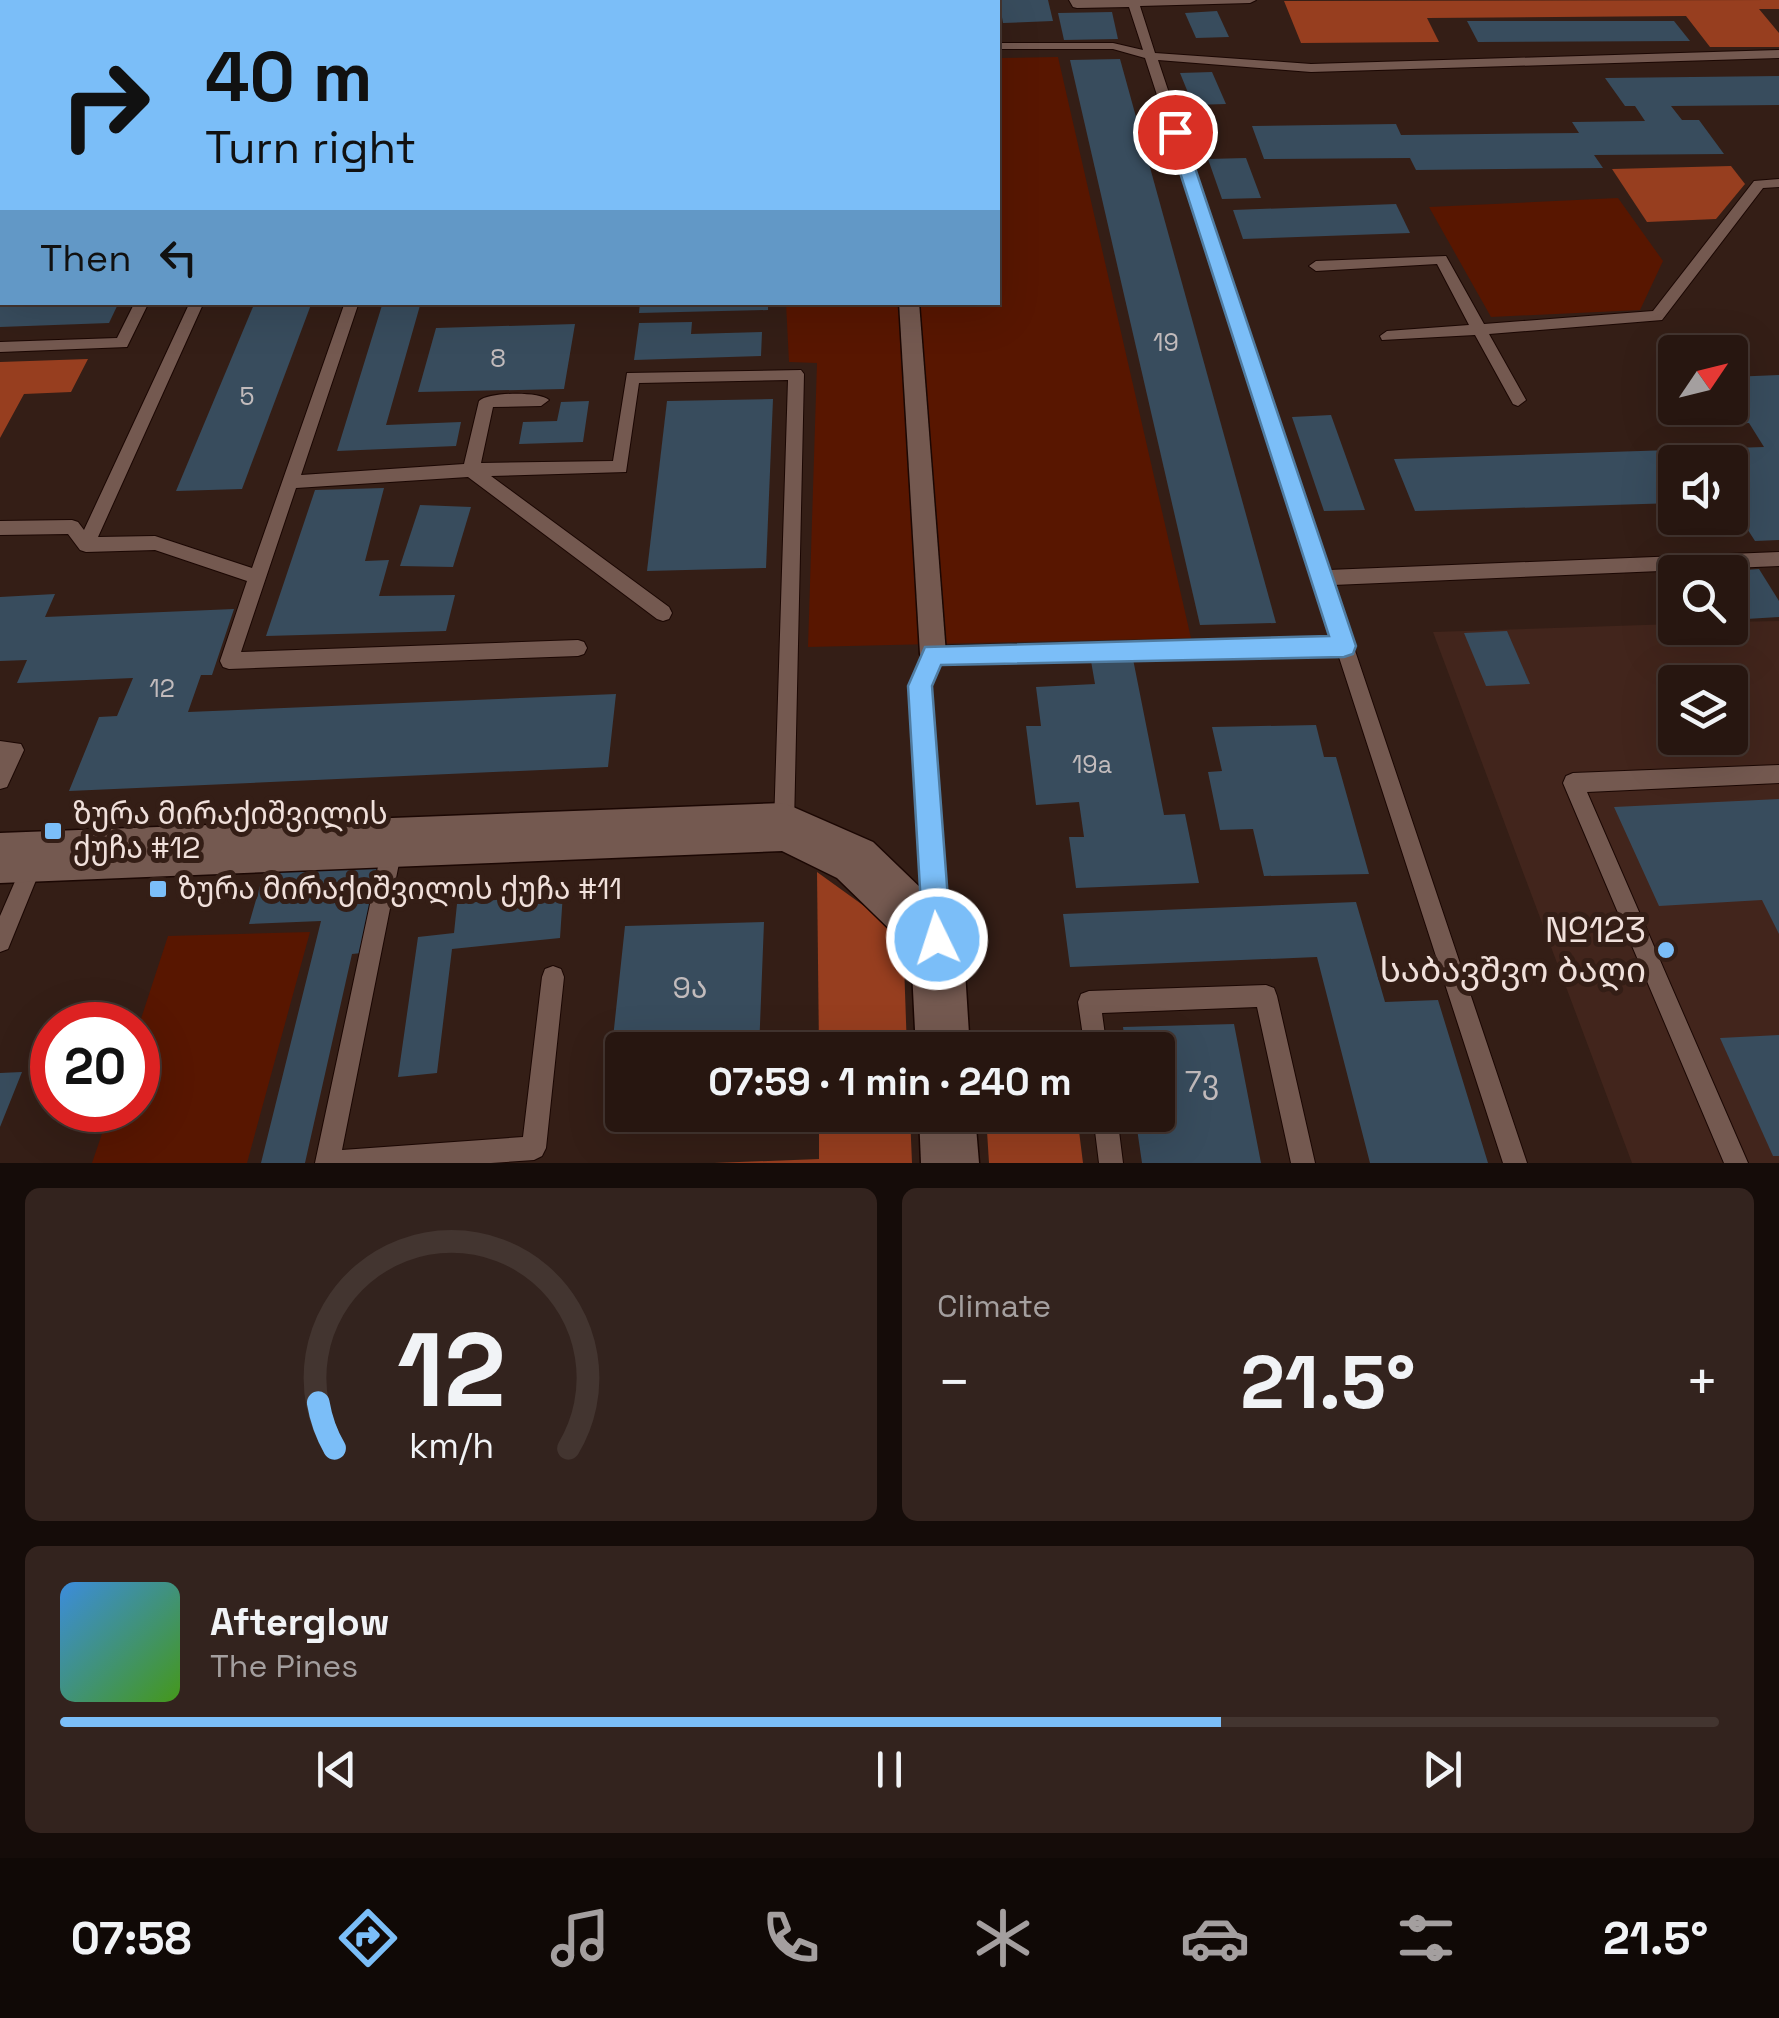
<!DOCTYPE html>
<meta charset="utf-8">
<style>
:root{--surface:#271610;--page:#33231e;--text:#f1f3f6;--muted:#a49f9f;--line:#433530;--accent:#7bbef8}
body{margin:0;font-family:"Space Grotesk","Noto Sans Georgian",sans-serif;background:var(--page);color:var(--text);height:100vh;display:flex;flex-direction:column;font-size:38px;white-space:nowrap}
*{box-sizing:border-box;margin:0}
p{font-size:32px;color:var(--muted)}
.icon{flex:none;width:55px;height:55px;fill:none;stroke:currentColor;stroke-width:2;stroke-linecap:round;stroke-linejoin:round}
.map{position:relative;height:1163px;overflow:hidden}
.details{display:flex;flex-direction:column;gap:25px;padding:25px;background:#150c09;flex:1}
.details>*{flex:none}
.guide{position:absolute;left:0px;top:0px;width:1000px;height:305px;box-shadow:0 10px 40px #0002,0 0 0 2px var(--line);background:#7bbef8;color:#111;overflow:hidden}
.needle{width:65px;rotate:55deg}
.fabs{position:absolute;left:1658px;top:335px;display:grid;gap:20px}
.fabs a{display:grid;place-items:center;width:90px;height:90px;border-radius:10px;background:var(--surface);box-shadow:0 10px 40px #0002,0 0 0 2px var(--line);font-size:50px}
.speed{position:absolute;left:30px;top:1002px;display:flex;gap:20px;font-size:50px;font-weight:700;text-align:center}
.speed>*{display:grid;place-content:center;width:130px;height:130px;border-radius:50%;background:var(--surface);box-shadow:0 10px 40px #0002,0 0 0 2px var(--line);line-height:1}
.speed .limit{border:15px solid #d22;background:#fff;color:#111}
.pin{position:absolute;display:grid;place-items:center;width:85px;height:85px;color:#fff;margin:-42px;border:5px solid #fff;border-radius:50%;box-shadow:0 2px 10px #0007}
.me{position:absolute;width:110px;margin:-55px;rotate:356deg;stroke-linejoin:round;filter:drop-shadow(0 0 8px #0008)}
.turn{display:flex;align-items:center;gap:35px;height:210px;padding:0 40px;font-size:45px}
.turn .icon{width:130px;height:130px;stroke-width:2.5}
.turn b{display:block;font-size:70px;line-height:85px}
.then{display:flex;align-items:center;height:95px;padding:0 40px;background:#0003;gap:20px;font-size:38px}
.big{font-size:75px;font-weight:800;line-height:1.1}
.details .widget{flex:1;display:flex;flex-direction:column;justify-content:center;gap:15px;min-width:0;padding:0 35px;border-radius:15px;background:var(--page)}
.details .dial{align-items:center;gap:0}
.dial svg{height:260px;overflow:visible;fill:none;stroke:var(--line);stroke-width:7;stroke-linecap:round;text-anchor:middle}
.dial text{fill:var(--text);stroke:none}
.song{display:flex;align-items:center;gap:30px}
.cover{width:120px;height:120px;border-radius:15px;background:linear-gradient(135deg,hsl(210 70% 55%),hsl(100 70% 35%))}
.played{height:10px;border-radius:5px;background:linear-gradient(90deg,var(--accent) 70%,var(--line) 70%)}
.keys{display:flex;justify-content:space-around;direction:ltr}
.heat{display:flex;justify-content:space-between;align-items:center;font-size:55px;direction:ltr}
.details .tiles{flex:1;display:grid;gap:25px;grid-template-columns:1fr 1fr}
.widget:last-child{grid-column:span 2}
.trip{position:absolute;left:605px;top:1032px;width:570px;height:100px;border-radius:10px;background:var(--surface);box-shadow:0 10px 40px #0002,0 0 0 2px var(--line);font-weight:800;line-height:100px;text-align:center}
.tab-bar{display:flex;height:160px;justify-content:space-around;align-items:center;background:#100906;color:var(--muted)}
.tab-bar .icon{width:70px;height:70px}
.tab-bar .active{color:var(--accent)}
.tab-bar b{font-size:45px;color:var(--text)}
.map>svg:first-child{display:block}
.built{fill:#42251c;fill-rule:evenodd}
.green{fill:#581600}
.forest{fill:#973e1f}
.building{fill:#384c5d}
.lines{fill:none;stroke-linecap:round;stroke-linejoin:round}
.service-casing{stroke:#1b0703;stroke-width:2}
.pedestrian-casing{stroke:#1b0703;stroke-width:3}
.tertiary-casing{stroke:#1b0703;stroke-width:3}
.service{fill:#745950;fill-rule:evenodd}
.pedestrian{fill:#745950;fill-rule:evenodd}
.tertiary{fill:#745950;fill-rule:evenodd}
.route{fill:#7bbef8;stroke:#507ca1;stroke-width:2.5}
.poi-dot{fill:#7bbef8;stroke:#341e16;stroke-width:4}
.labels{text-anchor:middle;stroke-width:10;stroke-linejoin:round;paint-order:stroke}
.number-label{font-size:25px;fill:#c2bbbc}
.poi-label{font-size:30px;fill:#f0e0db;stroke:#341e16;text-anchor:start}
.near-number-label{font-size:30px;fill:#c2bbbc}
.near-poi-label{font-size:35px;fill:#f0e0db;stroke:#341e16;text-anchor:end}
</style>
<div class="map">
<svg width="1779" height="1163" viewBox="0 0 1779 1163">
<rect width="100%" height="100%" fill="#341e16"/>
<!-- built -->
<path class="built" d="M1779,621V1163H1632L1433,632L1675,624V628H1730V622ZM1675,682H1730V738H1675Z"/>
<!-- green -->
<g class="green">
<polygon points="1058,57 1191,638 808,647 817,363 789,362 786,303 998,302 998,58"/>
<polygon points="1618,198 1663,261 1640,310 1491,317 1429,207"/>
<polygon points="310,932 247,1163 92,1163 110,1110 138,1110 138,1028 168,936"/>
</g>
<!-- forest -->
<g class="forest">
<polygon points="1779,0 1779,9 1759,9 1779,33 1779,47 1710,47 1686,16 1427,18 1439,42 1301,43 1284,1"/>
<polygon points="1731,166 1745,184 1716,219 1647,222 1612,169"/>
<polygon points="88,359 71,392 24,394 0,438 0,362"/>
<polygon points="817,872 903,934 907,1050 819,1050"/>
<polygon points="819,1115 910,1115 912,1163 714,1163 819,1159"/>
<polygon points="986,1115 1077,1115 1083,1163 989,1163"/>
</g>
<!-- building -->
<g class="building">
<polygon points="999,0 1048,0 1053,21 1003,23"/>
<polygon points="1217,11 1229,37 1196,38 1185,13"/>
<polygon points="1112,12 1118,39 1064,40 1058,13"/>
<polygon points="1467,21 1674,21 1690,41 1478,42"/>
<polygon points="1120,59 1276,623 1200,625 1070,60"/>
<polygon points="1212,72 1226,104 1193,105 1180,73"/>
<polygon points="1779,76 1779,105 1671,106 1682,120 1699,120 1724,154 1594,155 1603,168 1416,170 1410,158 1264,159 1252,126 1396,124 1401,135 1579,133 1572,122 1645,121 1635,106 1625,106 1605,78"/>
<polygon points="1246,158 1261,198 1222,199 1208,159"/>
<polygon points="1396,204 1410,233 1243,239 1233,210"/>
<polygon points="0,302 119,302 109,323 0,327"/>
<polygon points="255,302 312,302 242,489 176,491"/>
<polygon points="383,302 421,302 386,425 461,422 456,446 337,451"/>
<polygon points="640,302 768,302 768,310 639,313"/>
<polygon points="692,322 691,334 762,332 761,356 634,360 639,323"/>
<polygon points="575,324 564,389 418,392 436,328"/>
<polygon points="1779,375 1779,540 1755,541 1730,502 1730,462 1675,462 1675,503 1415,511 1394,459 1764,447 1749,423 1732,424 1722,408 1730,408 1730,377"/>
<polygon points="773,399 766,568 647,571 667,401"/>
<polygon points="589,401 583,442 519,444 523,422 557,421 561,402"/>
<polygon points="1331,415 1365,510 1324,511 1292,417"/>
<polygon points="384,488 365,561 389,560 379,596 455,595 446,631 266,636 315,490"/>
<polygon points="420,505 471,507 453,567 400,566"/>
<polygon points="1759,569 1779,601 1779,617 1746,619 1730,592 1730,571"/>
<polygon points="55,594 45,617 234,609 212,675 201,675 188,712 616,694 608,767 69,791 99,717 117,716 133,678 17,683 27,660 0,661 0,597"/>
<polygon points="1507,631 1530,684 1486,686 1464,633"/>
<polygon points="1133,659 1164,815 1185,814 1199,883 1076,888 1069,837 1084,837 1079,802 1036,805 1026,726 1041,726 1036,687 1095,684 1091,661"/>
<polygon points="1316,725 1324,757 1336,757 1369,874 1264,876 1253,829 1220,830 1208,772 1222,771 1212,727"/>
<polygon points="1779,799 1779,934 1762,900 1659,906 1614,807"/>
<polygon points="382,867 362,953 352,954 305,1163 261,1163 321,921 249,924 264,872"/>
<polygon points="563,893 560,938 452,949 437,1073 398,1077 418,937 454,933 457,904"/>
<polygon points="1356,902 1385,1002 1438,1000 1488,1163 1370,1163 1317,957 1070,967 1063,914"/>
<polygon points="764,922 759,1050 622,1050 622,1094 607,1094 625,926"/>
<polygon points="1234,1024 1261,1163 1142,1163 1135,1115 1158,1115 1158,1050 1126,1050 1123,1027"/>
<polygon points="1779,1035 1779,1156 1773,1156 1720,1038"/>
<polygon points="22,1072 0,1127 0,1073"/>
</g>
<g class="lines">
<!-- service casing -->
<g class="service-casing">
<g id="service">
<polygon points="871,0 883,0 883,2 872,2"/>
<polygon points="1069,0 1256,0 1250,3 1140,6 1155,53 1311,64 1779,50 1779,58 1311,72 1158,60 1328,570 1779,552 1779,566 1333,585 1527,1163 1503,1163 1338,654 939,662 929,686 947,924 944,932 936,935 928,932 925,924 911,686 927,648 933,646 1333,638 1145,58 1113,49 998,49 998,43 1113,43 1143,50 1129,7 1077,8 1073,7"/>
<rect x="0" y="22" width="2" height="6"/>
<polygon points="0,77 2,78 2,84 0,85"/>
<rect x="0" y="169" width="2" height="8"/>
<polygon points="1779,179 1779,187 1763,188 1662,320 1489,334 1526,400 1518,406 1513,404 1475,335 1382,340 1380,336 1387,331 1469,325 1437,264 1316,271 1309,266 1316,261 1446,256 1484,324 1653,311 1754,181"/>
<polygon points="135,302 149,302 127,347 0,352 0,342 117,338"/>
<path d="M190,302H204L98,537L155,536L252,568L345,302H359L301,475L464,464L479,401C489,392 539,391 549,400L541,406L493,407L481,463L613,461L627,373L801,370L804,374L794,825L791,832L784,835L777,832L774,825L788,380L639,383L626,472L491,476L669,607L672,613L669,619L663,621L657,619L468,477L296,488L241,652L578,640L584,642L587,648L584,654L578,656L229,669L223,667L220,661L247,581L155,550L86,552L80,550L68,534L0,535V521L72,520L78,522L84,530Z"/>
<polygon points="0,741 21,744 24,750 7,787 0,789"/>
<polygon points="1779,765 1779,783 1587,792 1748,1163 1724,1163 1563,783 1566,776 1573,773"/>
<polygon points="393,833 400,836 403,843 342,1150 523,1137 542,977 545,969 553,966 561,969 564,977 546,1148 542,1156 534,1160 491,1163 315,1163 383,843 386,836"/>
<polygon points="33,853 40,856 43,863 8,949 0,952 0,916 26,856"/>
<polygon points="1266,985 1274,988 1277,996 1315,1163 1291,1163 1257,1007 1102,1013 1107,1050 1085,1050 1078,1002 1081,994 1089,991"/>
<polygon points="1093,1115 1117,1115 1123,1163 1099,1163"/>
</g>
</g>
<!-- pedestrian casing -->
<g class="pedestrian-casing">
<polygon id="pedestrian" points="899,302 919,302 946,654 942,662 933,666 924,662 920,654"/>
</g>
<!-- tertiary casing -->
<g class="tertiary-casing">
<g id="tertiary">
<polygon points="784,803 873,842 955,921 963,939 970,1050 916,1050 911,950 837,878 782,851 0,883 0,833"/>
<polygon points="919,1115 975,1115 979,1163 921,1163"/>
</g>
</g>
<!-- service -->
<use href="#service" class="service"/>
<!-- pedestrian -->
<use href="#pedestrian" class="pedestrian"/>
<!-- tertiary -->
<use href="#tertiary" class="tertiary"/>
</g>
<!-- route -->
<polygon class="route" points="1175,127 1183,132 1356,646 1353,654 1344,657 941,665 932,686 951,939 947,949 937,953 927,949 923,939 908,686 925,647 1329,636 1167,132"/>
<!-- markers -->
<g class="poi-dot">
<rect x="43" y="821" width="20" height="20" rx="5"/>
<rect x="148" y="879" width="20" height="20" rx="5"/>
<circle cx="1666" cy="950" r="10"/>
</g>
<g class="labels">
<!-- number labels -->
<g class="number-label">
<text x="1166" y="351">19</text>
<text x="498" y="367">8</text>
<text x="247" y="405">5</text>
<text x="162" y="697">12</text>
<text x="1092" y="773">19a</text>
</g>
<!-- poi labels -->
<g class="poi-label">
<text x="73" y="824">ზურა მირაქიშვილის<tspan x="73" dy="34">ქუჩა #12</tspan></text>
<text x="178" y="899">ზურა მირაქიშვილის ქუჩა #11</text>
</g>
<!-- near-number labels -->
<g class="near-number-label">
<text x="690" y="998">9ა</text>
<text x="1202" y="1092">7ვ</text>
</g>
<!-- near-poi labels -->
<g class="near-poi-label">
<text x="1646" y="942">№123<tspan x="1646" dy="40">საბავშვო ბაღი</tspan></text>
</g>
</g>
</svg>
<div class="fabs">
<a><svg class="needle" viewBox="-14 -14 28 28"><path d="M0-13l5 13h-10z" fill="#e53935"/><path d="M0 13l5-13h-10z" fill="#a49f9f"/></svg></a>
<a><svg class="icon" aria-label="sound" viewBox="0 0 24 24"><path d="M4 9h4l5-4v14l-5-4H4zM17 9q2 3 0 6"/></svg></a>
<a><svg class="icon" aria-label="search" viewBox="0 0 24 24"><circle cx="10" cy="10" r="6"/><path d="M15 15l6 6"/></svg></a>
<a><svg class="icon" aria-label="layers" viewBox="0 0 24 24"><path d="M12 4l9 5-9 5-9-5zM3 14l9 5 9-5"/></svg></a>
</div>
<div class="speed"><div class="limit">20</div></div>
<div class="pin" style="left:1175px;top:132px;background:#d93025"><svg class="icon" aria-label="arrive" viewBox="0 0 24 24"><path d="M6 21V4h12l-3 4 3 4H6"/></svg></div>
<svg class="me" style="left:937px;top:939px" viewBox="-20 -20 40 40"><circle r="17" fill="#7bbef8" stroke="#fff" stroke-width="3"/><path d="M0-11L8 9 0 5-8 9z" fill="#fff"/></svg>
<div class="trip">07:59 · 1 min · 240 m</div>
<div class="guide">
<div class="turn"><svg class="icon" aria-label="right" viewBox="0 0 24 24"><path d="M7 20v-9h11M14 6l5 5-5 5"/></svg><div><b>40 m</b>Turn right</div></div>
<div class="then">Then<svg class="icon" aria-label="left" viewBox="0 0 24 24"><path d="M17 20v-9H6M10 6l-5 5 5 5"/></svg></div>
</div>
</div>
<section class="details">
<div class="tiles">
<div class="widget dial"><svg viewBox="0 0 100 80">
<path d="M14 69A42 42 0 1 1 86 69"/>
<path d="M14 69A42 42 0 0 1 9 55" stroke="#7bbef8"/>
<text x="50" y="56" font-size="32" font-weight="700">12</text>
<text x="50" y="72" font-size="11">km/h</text>
</svg></div>
<div class="widget"><p>Climate</p>
<div class="heat"><a>−</a><b class="big">21.5°</b><a>+</a></div>
</div>
<div class="widget">
<div class="song"><i class="cover"></i><div><b>Afterglow</b><p>The Pines</p></div></div>
<div class="played"></div>
<div class="keys"><svg class="icon" aria-label="previous" viewBox="0 0 24 24"><path d="M18 5L8 12l10 7zM5 5v14"/></svg><svg class="icon" aria-label="pause" viewBox="0 0 24 24"><path d="M8 5v14M16 5v14"/></svg><svg class="icon" aria-label="next" viewBox="0 0 24 24"><path d="M6 5l10 7-10 7zM19 5v14"/></svg></div>
</div>
</div>
</section>
<nav class="tab-bar">
<b>07:58</b>
<svg class="icon active" aria-label="directions" viewBox="0 0 24 24"><path d="M12 3l9 9-9 9-9-9zM9 14v-3h6M13 9l2 2-2 2"/></svg>
<svg class="icon" aria-label="music" viewBox="0 0 24 24"><path d="M9 18V5l10-2v13"/><circle cx="6" cy="18" r="3"/><circle cx="16" cy="16" r="3"/></svg>
<svg class="icon" aria-label="phone" viewBox="0 0 24 24"><path d="M5 4h4l2 5-3 2q2 4 5 5l2-3 5 2v4C11 20 4 13 5 4z"/></svg>
<svg class="icon" aria-label="climate" viewBox="0 0 24 24"><path d="M12 3v18M4 7l16 10M4 17L20 7"/></svg>
<svg class="icon" aria-label="car" viewBox="0 0 24 24"><path d="M5 17H2v-5l4-1 3-4h7l3 4 3 1v5h-3M9 17h6M6 11h13"/><circle cx="7" cy="17" r="2"/><circle cx="17" cy="17" r="2"/></svg>
<svg class="icon" aria-label="filters" viewBox="0 0 24 24"><path d="M4 7h16M4 17h16"/><circle cx="9" cy="7" r="2"/><circle cx="15" cy="17" r="2"/></svg>
<b>21.5°</b>
</nav>
